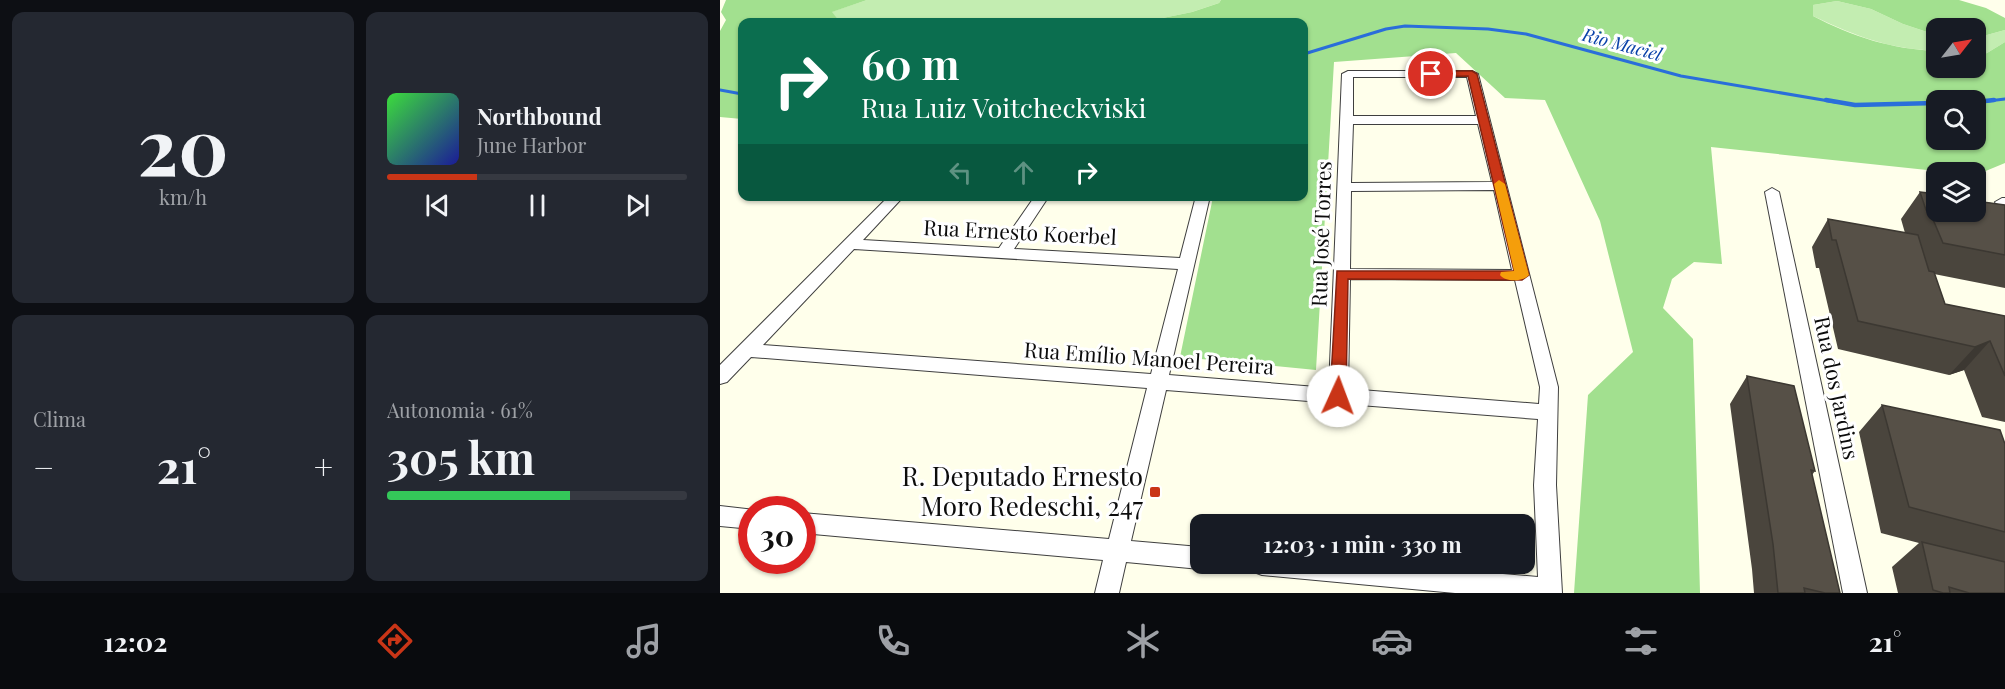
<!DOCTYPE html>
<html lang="pt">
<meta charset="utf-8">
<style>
:root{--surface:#171b24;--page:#242831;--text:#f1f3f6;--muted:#9ea1a6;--line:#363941;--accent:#c93517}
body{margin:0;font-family:"Playfair Display",serif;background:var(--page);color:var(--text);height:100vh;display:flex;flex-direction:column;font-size:22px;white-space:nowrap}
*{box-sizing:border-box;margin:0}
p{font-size:20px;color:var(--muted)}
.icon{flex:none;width:33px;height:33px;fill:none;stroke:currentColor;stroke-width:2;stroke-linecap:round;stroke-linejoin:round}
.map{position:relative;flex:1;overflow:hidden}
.panel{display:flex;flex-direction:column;gap:12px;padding:12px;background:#0d0f14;width:720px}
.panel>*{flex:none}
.top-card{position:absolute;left:18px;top:18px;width:570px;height:183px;border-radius:12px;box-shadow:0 2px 4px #0004;background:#0b6e4f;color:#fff;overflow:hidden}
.needle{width:39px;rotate:59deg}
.controls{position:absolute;left:1206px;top:18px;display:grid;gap:12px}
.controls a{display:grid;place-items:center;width:60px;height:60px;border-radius:12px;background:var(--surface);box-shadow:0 2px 4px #0004;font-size:30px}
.speed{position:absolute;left:18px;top:496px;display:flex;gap:12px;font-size:30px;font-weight:700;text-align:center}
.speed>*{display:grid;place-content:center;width:78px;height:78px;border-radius:50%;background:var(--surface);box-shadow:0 2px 4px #0004;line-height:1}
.speed .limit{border:9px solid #d22;background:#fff;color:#111}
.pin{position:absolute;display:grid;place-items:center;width:51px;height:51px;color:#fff;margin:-26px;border:3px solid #fff;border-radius:50%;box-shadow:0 2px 6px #0007}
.me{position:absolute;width:66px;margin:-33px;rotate:2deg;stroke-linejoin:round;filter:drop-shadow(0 0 4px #0008)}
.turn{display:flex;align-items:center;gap:21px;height:126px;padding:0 24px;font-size:27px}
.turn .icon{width:78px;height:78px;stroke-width:2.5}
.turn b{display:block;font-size:42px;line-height:51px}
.lanes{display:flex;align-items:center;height:57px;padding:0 24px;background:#0003;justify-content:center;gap:30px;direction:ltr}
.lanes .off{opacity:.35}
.big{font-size:45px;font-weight:700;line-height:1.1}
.panel .card{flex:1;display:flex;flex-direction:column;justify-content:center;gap:9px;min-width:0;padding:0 21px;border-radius:12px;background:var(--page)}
.panel .dial{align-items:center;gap:0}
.dial b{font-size:78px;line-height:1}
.song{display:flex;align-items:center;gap:18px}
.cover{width:72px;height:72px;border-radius:9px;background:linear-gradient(135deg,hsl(120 70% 55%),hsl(240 70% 35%))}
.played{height:6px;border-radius:3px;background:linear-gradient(90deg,var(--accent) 30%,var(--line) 30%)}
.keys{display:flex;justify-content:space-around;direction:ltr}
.heat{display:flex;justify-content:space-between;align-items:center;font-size:33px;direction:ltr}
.charge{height:9px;border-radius:4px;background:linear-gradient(90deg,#34c759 61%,var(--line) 0)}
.panel .tiles{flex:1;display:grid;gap:12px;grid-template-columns:repeat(2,1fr)}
.trip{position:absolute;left:470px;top:514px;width:345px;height:60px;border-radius:12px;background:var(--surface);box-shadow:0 2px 4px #0004;font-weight:700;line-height:60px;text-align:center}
.dock{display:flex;height:96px;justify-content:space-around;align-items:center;background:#090b0e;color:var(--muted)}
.dock .icon{width:42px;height:42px}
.dock .on{color:var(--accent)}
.dock b{font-size:27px;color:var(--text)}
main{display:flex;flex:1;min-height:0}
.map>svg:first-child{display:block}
.green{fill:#c3edb1}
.forest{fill:#a2e08f;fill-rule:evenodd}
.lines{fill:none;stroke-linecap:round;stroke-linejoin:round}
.stream-far1{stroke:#2a6eda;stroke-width:3}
.stream{stroke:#2a6eda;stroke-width:4.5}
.minor-casing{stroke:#3f3f3f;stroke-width:2}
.minor{fill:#fff;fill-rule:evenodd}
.wall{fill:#4a453d}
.shaded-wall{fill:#3c3832}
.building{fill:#565047;stroke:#3c3832;stroke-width:1.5}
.route{fill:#c93517;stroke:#83220f;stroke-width:1.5}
.slow{fill:#f59e0b}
.poi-dot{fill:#c93517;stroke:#fff;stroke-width:2}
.labels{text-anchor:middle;stroke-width:6;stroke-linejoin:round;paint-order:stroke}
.far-water-label{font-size:18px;font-style:italic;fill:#0a42a9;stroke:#fff}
.street-label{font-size:21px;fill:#0c0c0c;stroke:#fff}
.near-poi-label{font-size:26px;fill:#0c0c0c;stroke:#fff;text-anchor:end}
</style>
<main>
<section class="panel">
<div class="tiles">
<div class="card dial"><b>20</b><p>km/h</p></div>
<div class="card">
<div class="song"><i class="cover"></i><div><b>Northbound</b><p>June Harbor</p></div></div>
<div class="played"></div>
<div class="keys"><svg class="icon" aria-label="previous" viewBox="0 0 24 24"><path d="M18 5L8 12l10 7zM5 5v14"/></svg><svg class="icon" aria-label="pause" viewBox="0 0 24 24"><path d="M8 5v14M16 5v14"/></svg><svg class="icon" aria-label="next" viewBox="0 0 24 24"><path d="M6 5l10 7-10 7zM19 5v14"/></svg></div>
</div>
<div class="card"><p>Clima</p>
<div class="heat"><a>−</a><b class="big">21°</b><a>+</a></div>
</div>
<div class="card"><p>Autonomia · 61%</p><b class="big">305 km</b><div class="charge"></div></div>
</div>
</section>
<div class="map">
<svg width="1285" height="593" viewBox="0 0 1285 593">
<rect width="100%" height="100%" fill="#ffffeb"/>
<!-- green -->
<g class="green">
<polygon points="147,0 501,0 499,3 472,12 423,22 120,22 111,12"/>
<path d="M1117,1L1151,9L1183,24L1216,35V51C1166,48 1138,37 1093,16V5Z"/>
<polygon points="1285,30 1285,42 1267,53 1256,56 1256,38"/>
</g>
<!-- forest -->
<g class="forest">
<polygon points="6,0 147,0 112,12 120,22 22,22 22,119 0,117 0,31 6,20 1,12"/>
<path d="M501,0H1239L1266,8L1285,18V30L1256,38V28H1216V35L1183,24L1151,9L1117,1L1093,5V16C1133,37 1172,49 1216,51V68H1256V56L1267,53L1285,42V163L1256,175V172H1226L991,147L1002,264L974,262L952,279L943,308L973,339L980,593H854L868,395L913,352L880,221L825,100L785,98L736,53L614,62L596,370L460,357L493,197L584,196V22H423L472,12L499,3ZM1216,100H1256V140H1216Z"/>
</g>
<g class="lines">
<!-- stream-far1 -->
<g class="stream-far1">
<polyline points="584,54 666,29 685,26 768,29 806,34 961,76 1115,102"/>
<polyline points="0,90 22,94"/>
<polyline points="1260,102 1285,99"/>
</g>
<!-- stream -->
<g class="stream">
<polyline points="1106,100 1135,105 1216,103"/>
<polyline points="1256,102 1274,100"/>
</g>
<!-- minor casing -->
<g class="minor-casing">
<g id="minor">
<path d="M628,71H752L758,74L838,387L836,485L842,593H735L542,575L534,572L530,564H668L818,577L814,485L818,419L446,390L411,541L480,547V564H489L480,569L406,562L399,593H375L383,560L82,533V513L389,539L427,388L31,357L7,382L0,384V365L169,196H184L143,240L279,248L315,196H329L294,249L460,258L476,196H490L449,375L609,388L622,74ZM633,77H747L756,116H633ZM633,124H758L772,182L631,183ZM774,190L792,270L630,269L631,191ZM134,249L458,269L431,374L43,345ZM630,279L795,280L820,387L819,404L628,389Z"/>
<polygon points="1052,188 1059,192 1147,593 1123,593 1045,192"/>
<polygon points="1282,198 1285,198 1285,211 1280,210 1275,202"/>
<polygon points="0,506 35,510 32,510 32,529 0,526"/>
</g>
</g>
<!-- minor -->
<use href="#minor" class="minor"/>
</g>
<!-- wall -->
<g class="wall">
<polygon points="1200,192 1285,205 1285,288 1214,274 1225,304 1285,316 1285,422 1262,417 1244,370 1229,375 1118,349 1099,268 1096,268 1092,247 1108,219 1185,233 1181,219"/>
<polygon points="1027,376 1095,471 1092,475 1120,593 1034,593 1032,569 1010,404"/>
<polygon points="1162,405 1285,444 1285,593 1178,593 1172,567 1199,543 1161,533 1139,432"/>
</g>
<!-- shaded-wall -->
<polygon class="shaded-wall" points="1270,341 1244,370 1229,375 1255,347"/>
<!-- building -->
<g class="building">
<polygon points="1200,192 1216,194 1216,212 1256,212 1256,201 1285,205 1285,255 1223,243 1209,210 1206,210"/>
<polygon points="1108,219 1198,235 1209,271 1214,272 1225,304 1285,316 1285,376 1270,341 1255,347 1138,321 1116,240 1112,240"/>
<polygon points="1027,376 1074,386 1095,471 1091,470 1120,593 1105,593 1084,588 1085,593 1058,593 1053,544"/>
<polygon points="1162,405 1280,430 1285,444 1285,532 1189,507"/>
<polygon points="1202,542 1285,562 1285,593 1249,593 1229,587 1230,593 1223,593 1213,590"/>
</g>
<!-- route -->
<polygon class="route" points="752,71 757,74 809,275 802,280 628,279 626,396 624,400 618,402 613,400 610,396 617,271 794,271 748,76 711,77 706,74 711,71"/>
<!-- slow -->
<path class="slow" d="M779,180L785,184L809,275C803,282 785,282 780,275L781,272L794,271L774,184Z"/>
<!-- markers -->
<rect class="poi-dot" x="429" y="486" width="12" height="12" rx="3"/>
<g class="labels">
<!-- far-water labels -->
<g class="far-water-label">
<text transform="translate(902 45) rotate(15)" y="6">Rio Maciel</text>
</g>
<!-- street labels -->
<g class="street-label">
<text transform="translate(300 233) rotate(3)" y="7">Rua Ernesto Koerbel</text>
<text transform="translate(602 234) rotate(-88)" y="7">Rua José Torres</text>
<text transform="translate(429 359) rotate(4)" y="7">Rua Emílio Manoel Pereira</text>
<text transform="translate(1116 388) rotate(78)" y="7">Rua dos Jardins</text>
</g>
<!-- near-poi labels -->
<g class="near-poi-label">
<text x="423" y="486">R. Deputado Ernesto<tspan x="423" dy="30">Moro Redeschi, 247</tspan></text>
</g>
</g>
</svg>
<div class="controls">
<a><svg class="needle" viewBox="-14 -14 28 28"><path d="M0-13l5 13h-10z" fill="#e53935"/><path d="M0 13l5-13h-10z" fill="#9ea1a6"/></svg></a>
<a><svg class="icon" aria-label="search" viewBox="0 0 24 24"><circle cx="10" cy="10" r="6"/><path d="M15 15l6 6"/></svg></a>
<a><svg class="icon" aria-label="layers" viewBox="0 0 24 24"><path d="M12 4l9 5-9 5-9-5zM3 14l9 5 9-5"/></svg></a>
</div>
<div class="speed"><div class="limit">30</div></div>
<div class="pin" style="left:711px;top:74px;background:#d93025"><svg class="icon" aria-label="arrive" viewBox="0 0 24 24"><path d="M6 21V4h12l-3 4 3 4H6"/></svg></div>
<svg class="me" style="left:618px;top:396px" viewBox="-20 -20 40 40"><circle r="19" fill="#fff"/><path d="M0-13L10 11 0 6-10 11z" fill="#c93517"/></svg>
<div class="trip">12:03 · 1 min · 330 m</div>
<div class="top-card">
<div class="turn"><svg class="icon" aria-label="right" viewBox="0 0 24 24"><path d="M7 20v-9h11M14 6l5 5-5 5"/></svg><div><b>60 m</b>Rua Luiz Voitcheckviski</div></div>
<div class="lanes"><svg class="icon off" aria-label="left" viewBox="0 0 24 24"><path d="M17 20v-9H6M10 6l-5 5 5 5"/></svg><svg class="icon off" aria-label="ahead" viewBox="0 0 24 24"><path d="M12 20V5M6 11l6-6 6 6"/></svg><svg class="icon" aria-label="right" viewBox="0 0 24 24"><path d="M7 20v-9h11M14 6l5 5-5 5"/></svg></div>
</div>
</div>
</main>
<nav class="dock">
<b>12:02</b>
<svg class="icon on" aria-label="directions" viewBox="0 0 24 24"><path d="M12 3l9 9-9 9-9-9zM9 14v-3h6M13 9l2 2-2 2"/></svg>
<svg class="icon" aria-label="music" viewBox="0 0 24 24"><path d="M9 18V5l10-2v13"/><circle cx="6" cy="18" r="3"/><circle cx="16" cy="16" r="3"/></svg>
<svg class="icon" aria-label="phone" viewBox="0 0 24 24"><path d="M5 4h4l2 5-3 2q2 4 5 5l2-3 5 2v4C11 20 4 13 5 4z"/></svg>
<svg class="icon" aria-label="climate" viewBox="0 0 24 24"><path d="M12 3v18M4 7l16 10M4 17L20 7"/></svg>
<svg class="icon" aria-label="car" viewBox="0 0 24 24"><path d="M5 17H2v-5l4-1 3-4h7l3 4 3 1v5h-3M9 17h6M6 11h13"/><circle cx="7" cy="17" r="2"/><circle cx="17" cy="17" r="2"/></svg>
<svg class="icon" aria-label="filters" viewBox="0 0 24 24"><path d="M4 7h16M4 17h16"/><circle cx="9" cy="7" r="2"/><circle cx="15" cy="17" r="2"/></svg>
<b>21°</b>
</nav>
